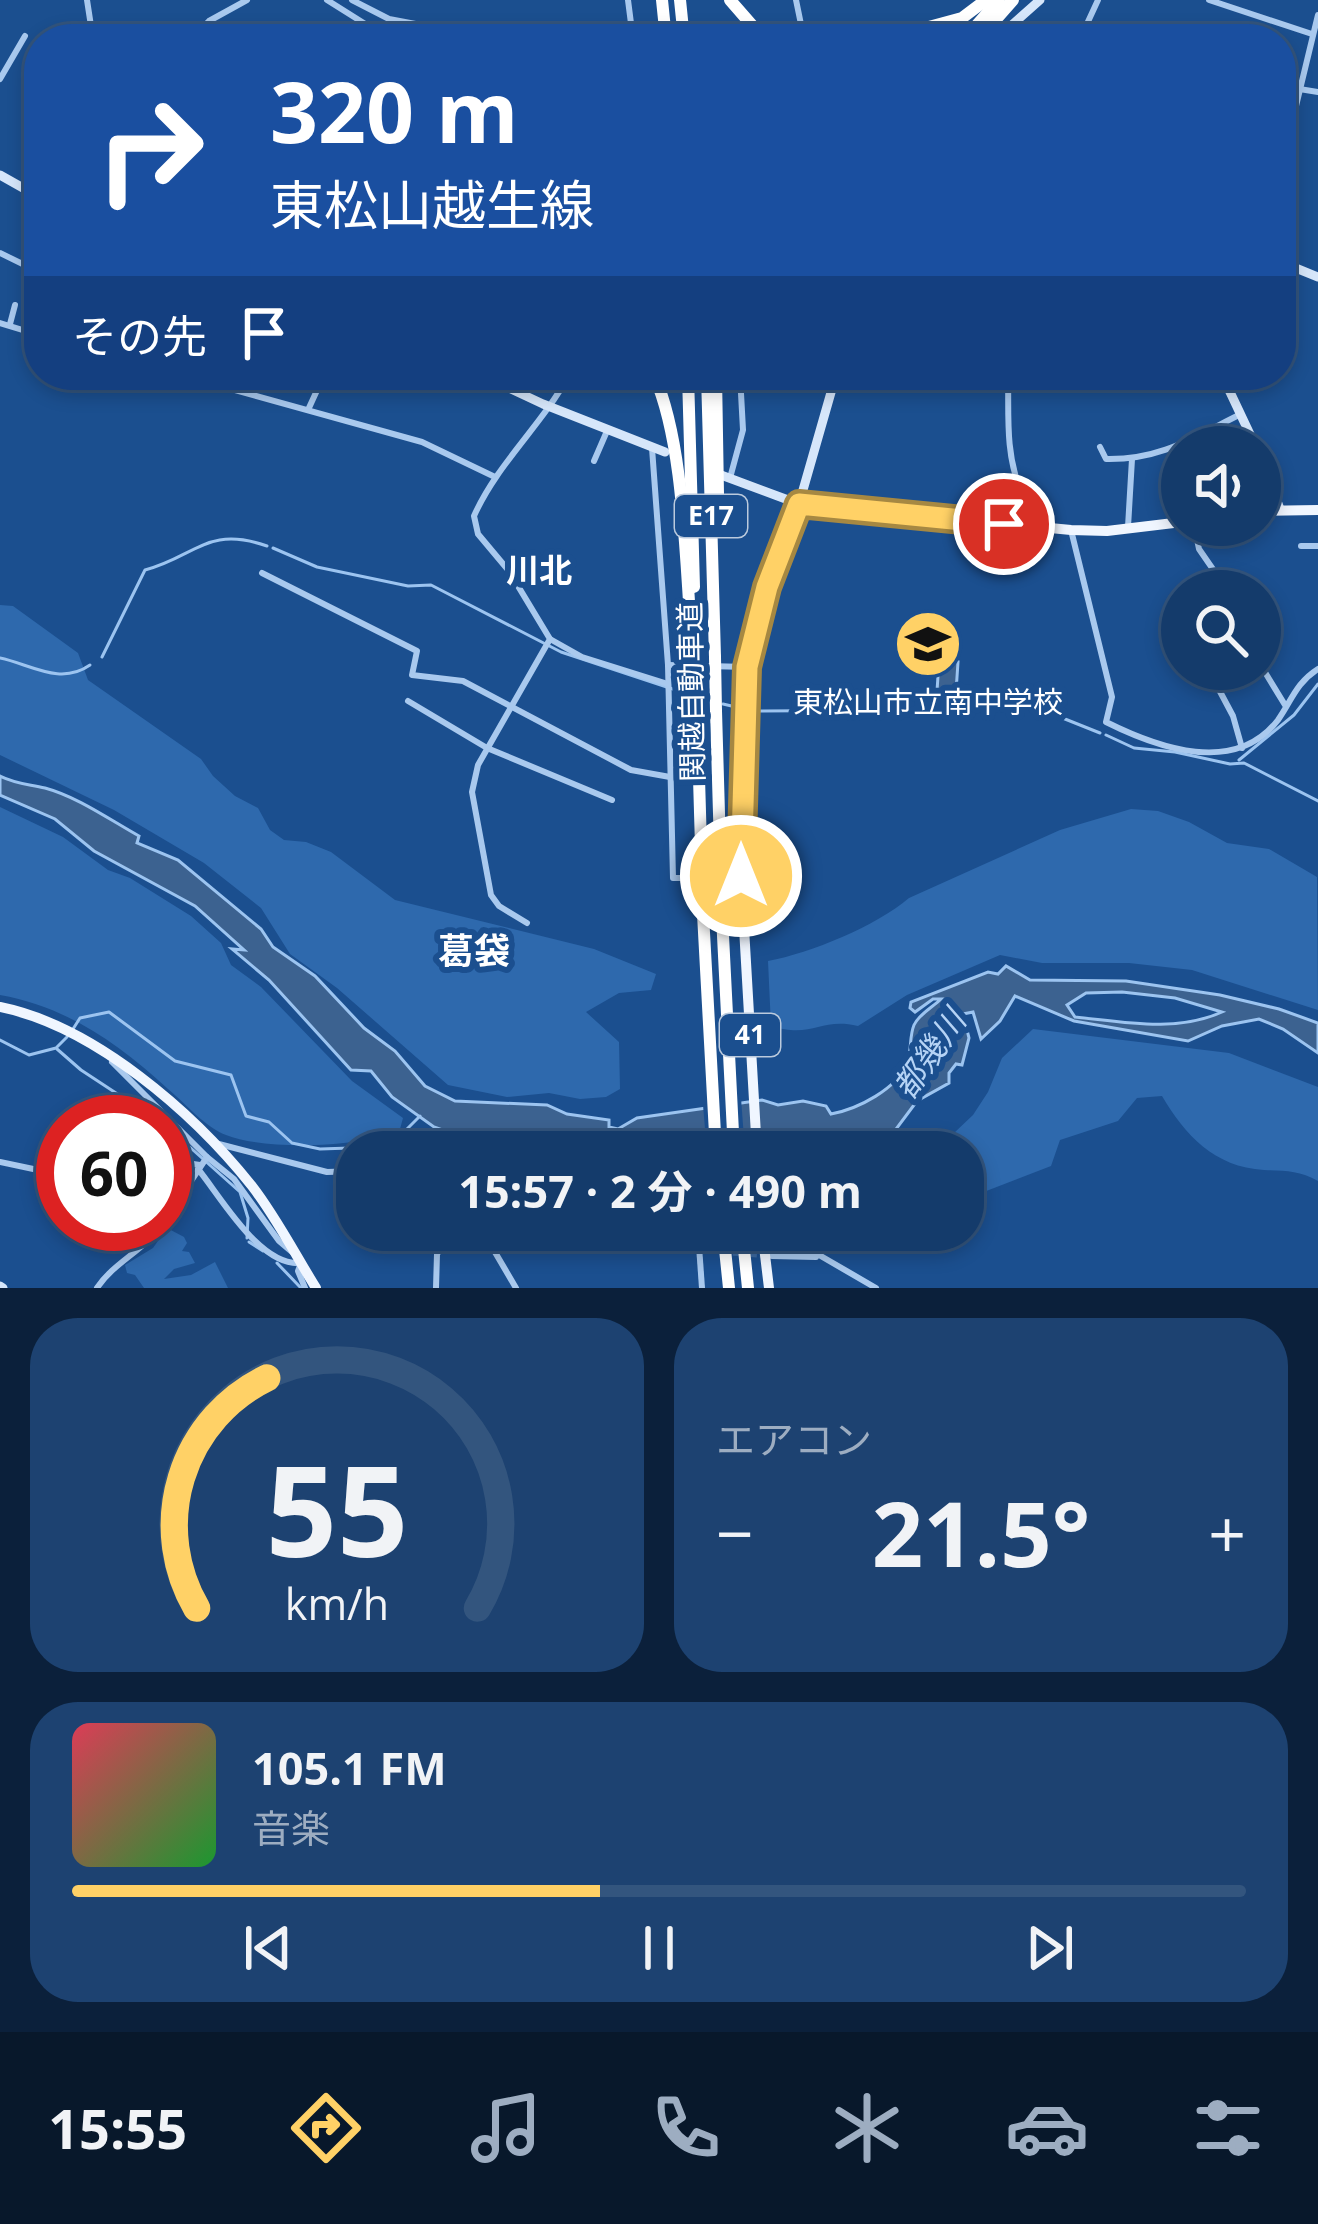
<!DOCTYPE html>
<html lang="ja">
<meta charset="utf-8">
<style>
:root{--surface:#143b6b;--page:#1d4271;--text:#f1f3f6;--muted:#9dadc1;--line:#33557e;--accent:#ffd166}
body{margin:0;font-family:"Open Sans","Noto Sans JP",sans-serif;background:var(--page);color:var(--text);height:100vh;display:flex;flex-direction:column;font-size:45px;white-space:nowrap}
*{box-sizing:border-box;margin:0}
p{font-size:39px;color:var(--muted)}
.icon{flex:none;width:66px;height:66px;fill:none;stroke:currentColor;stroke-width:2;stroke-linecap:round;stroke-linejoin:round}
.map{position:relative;height:1288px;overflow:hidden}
.panel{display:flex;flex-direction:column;gap:30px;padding:30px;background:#0b203b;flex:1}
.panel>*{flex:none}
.banner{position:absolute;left:24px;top:24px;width:1272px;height:366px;border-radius:48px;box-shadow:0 6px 18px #0003,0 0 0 3px var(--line);background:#1a4fa0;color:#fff;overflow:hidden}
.controls{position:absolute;left:1161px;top:426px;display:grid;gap:24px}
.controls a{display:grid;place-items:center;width:120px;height:120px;border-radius:50%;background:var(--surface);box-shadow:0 6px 18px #0003,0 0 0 3px var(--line);font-size:60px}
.speed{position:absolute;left:36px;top:1095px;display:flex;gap:24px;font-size:60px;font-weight:700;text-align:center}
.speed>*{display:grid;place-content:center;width:156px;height:156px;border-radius:50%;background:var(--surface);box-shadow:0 6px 18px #0003,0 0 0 3px var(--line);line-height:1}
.speed .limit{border:18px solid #d22;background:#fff;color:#111}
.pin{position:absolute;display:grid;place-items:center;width:102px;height:102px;color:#fff;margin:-51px;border:6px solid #fff;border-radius:50%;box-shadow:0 3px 12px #0007}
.me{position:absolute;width:132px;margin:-66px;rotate:0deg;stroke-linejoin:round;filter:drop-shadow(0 0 9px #0008)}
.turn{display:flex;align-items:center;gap:42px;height:252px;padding:0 48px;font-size:54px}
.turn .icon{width:156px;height:156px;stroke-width:2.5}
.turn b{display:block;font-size:84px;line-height:102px}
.then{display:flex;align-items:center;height:114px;padding:0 48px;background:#0003;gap:24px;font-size:45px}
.big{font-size:90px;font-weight:700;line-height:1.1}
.panel .widget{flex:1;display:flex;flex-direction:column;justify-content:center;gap:18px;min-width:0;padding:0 42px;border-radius:48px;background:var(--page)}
.panel .dial{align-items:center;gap:0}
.dial svg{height:312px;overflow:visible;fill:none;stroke:var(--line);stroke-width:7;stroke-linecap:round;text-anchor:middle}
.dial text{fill:var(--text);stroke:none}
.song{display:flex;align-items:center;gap:36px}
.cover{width:144px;height:144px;border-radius:18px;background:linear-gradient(135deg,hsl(350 70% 55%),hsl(130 70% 35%))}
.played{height:12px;border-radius:6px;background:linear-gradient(90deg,var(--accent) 45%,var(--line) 45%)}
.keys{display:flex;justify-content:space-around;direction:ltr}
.heat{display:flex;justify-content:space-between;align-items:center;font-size:66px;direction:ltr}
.panel .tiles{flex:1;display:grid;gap:30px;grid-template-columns:1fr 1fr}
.widget:last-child{grid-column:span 2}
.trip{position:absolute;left:336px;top:1131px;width:648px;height:120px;border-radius:48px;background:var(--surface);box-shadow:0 6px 18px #0003,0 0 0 3px var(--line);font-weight:700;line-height:120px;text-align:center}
.tab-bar{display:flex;height:192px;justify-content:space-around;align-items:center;background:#08182b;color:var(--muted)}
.tab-bar .icon{width:84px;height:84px}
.tab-bar .on{color:var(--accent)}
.tab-bar b{font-size:54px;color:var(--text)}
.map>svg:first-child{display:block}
.green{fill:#2e69ad}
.water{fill:#3c6290;stroke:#9cc4f0;stroke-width:3;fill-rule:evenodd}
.pier{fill:#1b4f8f}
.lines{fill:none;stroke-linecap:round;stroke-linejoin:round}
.stream{stroke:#9cc4f0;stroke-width:3}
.street-tunnel{stroke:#3d69a0;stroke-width:6;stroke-dasharray:6 3;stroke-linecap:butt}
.street{stroke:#a9c9ee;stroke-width:6}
.secondary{stroke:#d6e6fa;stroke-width:9}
.primary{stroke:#f0f6ff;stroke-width:10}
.highway{stroke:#fff;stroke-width:12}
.highway-bridge{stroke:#fff;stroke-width:12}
.route-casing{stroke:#a68842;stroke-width:30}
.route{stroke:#ffd166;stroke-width:21}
.labels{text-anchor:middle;stroke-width:12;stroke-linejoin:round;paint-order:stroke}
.shield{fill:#1b4f8f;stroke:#bbcadd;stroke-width:3}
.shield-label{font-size:27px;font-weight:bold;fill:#fff}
.street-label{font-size:30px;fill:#fff;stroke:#1b4f8f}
.poi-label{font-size:30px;fill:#fff;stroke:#1b4f8f}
.neighbourhood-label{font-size:33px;font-weight:bold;fill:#fff;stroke:#1b4f8f}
.water-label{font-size:33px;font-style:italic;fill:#b5d3f5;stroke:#1b4f8f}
.quarter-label{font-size:36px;font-weight:bold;fill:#fff;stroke:#1b4f8f}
</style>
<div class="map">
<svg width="1318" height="1288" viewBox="0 0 1318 1288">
<rect width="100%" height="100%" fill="#1b4f8f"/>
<!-- green -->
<g class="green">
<polygon points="0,605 13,606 78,653 88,680 201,759 213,776 235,796 258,808 270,830 284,840 306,842 331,852 395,900 594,949 656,974 651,990 619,993 586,1012 619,1042 620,1089 606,1097 580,1099 549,1093 507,1097 448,1085 337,988 290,954 261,908 204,863 114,810 0,755"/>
<path d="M0,807L63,837L108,870L130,878L191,916L221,943L231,965L261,987L352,1081L403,1118L400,1129C363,1148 266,1151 226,1135C206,1128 185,1103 168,1089C118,1043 67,1007 0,995Z"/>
<path d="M1131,809L1158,811L1189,822L1227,843L1269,849L1317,877L1318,1010L1192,970L1129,963H1042L1000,955L907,995L858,1026C820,1017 813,1039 771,1026L768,961C811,953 876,926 909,898L1060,830Z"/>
<path d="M1033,1029L1229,1053L1318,1087V1181C1299,1170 1284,1171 1264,1170C1214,1167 1185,1135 1162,1096L1137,1098L1118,1121L1060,1140L1051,1166L963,1200V1152H920L954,1133L973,1115L988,1092L1002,1058Z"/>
<polygon points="167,1228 184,1237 187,1243 182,1251 189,1252 195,1263 174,1269 164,1279 191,1275 215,1262 228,1288 144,1288 135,1275 127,1273 125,1265 153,1248"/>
<path d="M796,1230H909C887,1246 858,1250 832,1251L813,1236Z"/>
</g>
<!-- water -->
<g class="water">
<polygon points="939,661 958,662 956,692 937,691"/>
<path d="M0,776C16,784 28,784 45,788C78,797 110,820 139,836L137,843L178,860L261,929L273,947L315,976L364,1028L395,1051L425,1086L455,1101L547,1105L567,1114L609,1120V1127L618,1129L637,1118L762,1100L778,1105L803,1101L826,1106L831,1114C858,1109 897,1089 907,1063C912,1050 909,1037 914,1025C919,1014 933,1007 941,999H933L915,1012L910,1008L911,1002L988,972L998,974L1006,966L1030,980L1126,981L1220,995L1279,1009L1318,1023V1053L1283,1029L1259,1019L1222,1026L1188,1041L1074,1021L1015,996L1000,1021L981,1039L973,1012L963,1014L969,1038L962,1065L956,1064L949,1073V1083L917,1101L885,1144L844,1152H691L674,1147L578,1150L487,1133L468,1139L434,1127L392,1097L371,1071L351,1070L269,980L232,949L244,950L195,906L94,851L55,819L0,795ZM1122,992L1175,998L1222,1012C1175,1033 1124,1022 1075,1017L1067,1005L1086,993Z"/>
</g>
<!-- pier -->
<polygon class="pier" points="741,1098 745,1152 707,1152 703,1105"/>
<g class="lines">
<!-- stream -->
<g class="stream">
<polyline points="273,548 317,567 408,586 431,585 561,652 691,695"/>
<path d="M102,657L145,570C195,557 207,525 267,546"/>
<path d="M0,658C30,664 60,686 90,665"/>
<polyline points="723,704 753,711 1040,709 1100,733"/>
<polyline points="1106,735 1134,748 1175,752 1230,764 1244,763 1318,801"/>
<polyline points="1239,760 1294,715 1318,684"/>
<polyline points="73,1029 80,1018 109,1012 175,1061 231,1075 246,1116 269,1122 292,1143 320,1149 380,1147 394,1142 420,1116"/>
<polyline points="0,1040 29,1055 56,1048 67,1037"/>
<polyline points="57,1049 81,1070 160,1122"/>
<polyline points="165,1125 240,1192 248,1218 247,1238"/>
<polyline points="249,1242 263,1251"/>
<polyline points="277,1263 301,1288"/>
</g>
<!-- street-tunnel -->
<g class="street-tunnel">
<polyline points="684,878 740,885"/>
<polyline points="724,1252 764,1255"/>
</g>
<!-- street -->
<g class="street">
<polyline points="87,0 93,39"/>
<polyline points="327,0 370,27 381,39"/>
<polyline points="352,0 389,19 495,39"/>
<polyline points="628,0 633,39"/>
<polyline points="796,0 804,39"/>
<polyline points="1209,0 1312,34"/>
<polyline points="192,39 209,21 247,0"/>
<polyline points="1080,39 1098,0"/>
<polyline points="0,79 25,36"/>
<polyline points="1281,86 1318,92"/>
<polyline points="1281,168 1318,15"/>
<polyline points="0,253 39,272"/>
<polyline points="0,323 39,335"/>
<polyline points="10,324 15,305"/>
<polyline points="181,375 422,442 495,477"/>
<path d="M1008,375C1009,414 1005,451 1020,489C1027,506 1043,507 1044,527"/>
<polyline points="308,410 324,375"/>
<path d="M1100,447L1106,459C1161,460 1194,437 1241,414"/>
<polyline points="652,448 668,665 673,878 684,878"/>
<polyline points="594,461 607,431"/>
<polyline points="730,478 743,430 740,375"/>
<polyline points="1194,525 1199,549 1228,591"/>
<polyline points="1128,527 1132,459"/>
<path d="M1071,530L1112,697L1106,722C1158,748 1235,776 1278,720C1292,700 1296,683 1318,669"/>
<polyline points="1301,546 1318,546"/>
<polyline points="262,573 417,651 412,675 463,681 631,770 670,777"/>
<polyline points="550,639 582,657 668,684"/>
<polyline points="1260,664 1285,705"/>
<polyline points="668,665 747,667"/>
<polyline points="1208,669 1233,716 1242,748"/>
<polyline points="408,701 487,748 612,800"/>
<polyline points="749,886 761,887"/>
<path d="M527,923L499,906L491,895L472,792L478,765L550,639L509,571L478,534L474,516C497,464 542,425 569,375"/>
<polyline points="112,1062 207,1157 165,1220"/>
<polyline points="215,1143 327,1172 357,1171"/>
<polyline points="207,1157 234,1179 279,1241 292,1252"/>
<polyline points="165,1160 200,1165"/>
<polyline points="0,1162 38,1170 63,1167"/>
<path d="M198,1169C221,1197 260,1267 301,1263L298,1271L305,1288"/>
<polyline points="482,1230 516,1288"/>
<polyline points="682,1230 699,1246 714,1251"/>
<polyline points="785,1243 807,1248 876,1288"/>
<polyline points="699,1246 702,1288"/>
<polyline points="772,1256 816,1257"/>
<path d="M97,1288C114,1262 144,1251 162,1224"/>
<polyline points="436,1288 437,1254 456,1230"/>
</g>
<!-- secondary -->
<g class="secondary">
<polyline points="996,39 1040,0"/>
<polyline points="0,175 39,197"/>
<polyline points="1281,262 1318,277"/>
<polyline points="481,375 543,404 665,452"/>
<polyline points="1222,375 1256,447"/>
<polyline points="1260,455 1280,509"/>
<polyline points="721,475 799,504 836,375"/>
<polyline points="0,1286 3,1288"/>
</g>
<!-- primary -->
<g class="primary">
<polyline points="1260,511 1318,510"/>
<path d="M0,1007C94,1026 193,1112 252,1186C276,1217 295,1254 316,1288"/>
<polyline points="757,1152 741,876 746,677 768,587 799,504 1071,530 1107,531 1182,522"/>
<polyline points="762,1230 769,1288"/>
</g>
<!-- highway -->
<g class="highway">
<polyline points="662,0 666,39"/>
<polyline points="680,0 684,39"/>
<polyline points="730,0 764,39"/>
<polyline points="976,26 999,0"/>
<polyline points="903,34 962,18 986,0"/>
<polyline points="875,39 892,36"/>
<polyline points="962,39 998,17 1013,0"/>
<path d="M654,375C686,447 685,573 693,654"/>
<polyline points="688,375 694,587"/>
<polyline points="707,375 715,657"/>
<polyline points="716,375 718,494"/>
<polyline points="697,710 703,914 716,1152"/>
<polyline points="716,711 722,916 734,1152"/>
<polyline points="723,1230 729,1288"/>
<polyline points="742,1230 748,1288"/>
</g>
<!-- highway-bridge -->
<g class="highway-bridge">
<polyline points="693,654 697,710"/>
<polyline points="715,657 716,711"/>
</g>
</g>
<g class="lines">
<!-- route casing -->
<g class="route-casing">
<polyline id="route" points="741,876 747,667 767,587 799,504 1004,524"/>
</g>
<!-- route -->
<use href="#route" class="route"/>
</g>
<!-- icons -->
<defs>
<g id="school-disc" transform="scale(3.45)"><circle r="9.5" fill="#ffd166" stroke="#1b4f8f"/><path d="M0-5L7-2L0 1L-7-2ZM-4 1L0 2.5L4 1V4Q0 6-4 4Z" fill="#111"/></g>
</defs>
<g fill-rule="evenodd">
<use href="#school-disc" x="928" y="644"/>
</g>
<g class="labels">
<!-- shield labels -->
<g class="shield">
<rect x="675" y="495" width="72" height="42" rx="9"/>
<rect x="720" y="1014" width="60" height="42" rx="9"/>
</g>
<g class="shield-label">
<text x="711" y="525">E17</text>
<text x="750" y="1044">41</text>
</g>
<!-- street labels -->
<g class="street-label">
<text transform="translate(692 692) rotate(-91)" y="10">関越自動車道</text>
</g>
<!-- poi labels -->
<g class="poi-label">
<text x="928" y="713">東松山市立南中学校</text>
</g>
<!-- neighbourhood labels -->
<g class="neighbourhood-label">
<text x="539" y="582">川北</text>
</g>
<!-- water labels -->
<g class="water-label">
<text transform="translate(929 1054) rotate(-55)" y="12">都幾川</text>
</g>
<!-- quarter labels -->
<g class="quarter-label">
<text x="474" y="964">葛袋</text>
</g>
</g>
</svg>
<div class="controls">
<a><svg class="icon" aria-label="sound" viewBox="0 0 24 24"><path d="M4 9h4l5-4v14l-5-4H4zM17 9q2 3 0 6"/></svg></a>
<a><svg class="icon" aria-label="search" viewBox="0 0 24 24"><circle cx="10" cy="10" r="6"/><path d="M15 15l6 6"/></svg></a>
</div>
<div class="speed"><div class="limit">60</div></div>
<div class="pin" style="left:1004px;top:524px;background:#d93025"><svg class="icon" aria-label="arrive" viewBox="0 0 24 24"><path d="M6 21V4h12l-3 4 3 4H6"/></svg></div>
<svg class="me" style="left:741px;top:876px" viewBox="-20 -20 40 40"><circle r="17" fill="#ffd166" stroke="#fff" stroke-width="3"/><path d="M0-11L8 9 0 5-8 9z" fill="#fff"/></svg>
<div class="trip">15:57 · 2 分 · 490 m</div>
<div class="banner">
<div class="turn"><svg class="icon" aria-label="right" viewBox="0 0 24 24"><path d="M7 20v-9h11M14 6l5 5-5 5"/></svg><div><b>320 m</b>東松山越生線</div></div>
<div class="then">その先<svg class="icon" aria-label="arrive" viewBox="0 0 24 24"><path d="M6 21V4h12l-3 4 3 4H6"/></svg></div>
</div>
</div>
<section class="panel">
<div class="tiles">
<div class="widget dial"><svg viewBox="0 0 100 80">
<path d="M14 69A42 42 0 1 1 86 69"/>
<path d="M14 69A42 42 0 0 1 32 10" stroke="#ffd166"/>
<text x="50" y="56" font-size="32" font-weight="700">55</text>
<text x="50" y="72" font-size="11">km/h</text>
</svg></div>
<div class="widget"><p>エアコン</p>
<div class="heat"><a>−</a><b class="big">21.5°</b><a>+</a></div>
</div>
<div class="widget">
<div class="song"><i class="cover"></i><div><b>105.1 FM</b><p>音楽</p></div></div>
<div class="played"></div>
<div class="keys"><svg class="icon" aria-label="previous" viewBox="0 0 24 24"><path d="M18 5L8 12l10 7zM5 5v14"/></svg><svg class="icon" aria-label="pause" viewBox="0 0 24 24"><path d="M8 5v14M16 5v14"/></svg><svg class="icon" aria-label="next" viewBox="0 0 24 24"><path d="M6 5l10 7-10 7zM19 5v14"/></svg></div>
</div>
</div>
</section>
<nav class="tab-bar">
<b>15:55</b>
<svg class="icon on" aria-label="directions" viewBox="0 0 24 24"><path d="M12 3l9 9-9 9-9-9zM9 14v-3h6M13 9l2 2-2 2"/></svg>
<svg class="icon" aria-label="music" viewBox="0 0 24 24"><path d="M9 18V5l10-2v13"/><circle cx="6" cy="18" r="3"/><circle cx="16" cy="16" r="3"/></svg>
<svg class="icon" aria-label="phone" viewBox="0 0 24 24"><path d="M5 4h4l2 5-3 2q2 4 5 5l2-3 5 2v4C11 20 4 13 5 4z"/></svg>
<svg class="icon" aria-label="climate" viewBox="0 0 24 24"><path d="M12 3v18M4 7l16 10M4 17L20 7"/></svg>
<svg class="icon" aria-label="car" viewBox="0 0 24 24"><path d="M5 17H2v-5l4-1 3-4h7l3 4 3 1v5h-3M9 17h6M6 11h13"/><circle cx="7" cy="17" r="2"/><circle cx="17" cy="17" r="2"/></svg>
<svg class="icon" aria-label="filters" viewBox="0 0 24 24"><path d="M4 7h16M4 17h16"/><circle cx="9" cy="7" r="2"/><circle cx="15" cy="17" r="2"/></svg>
</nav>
